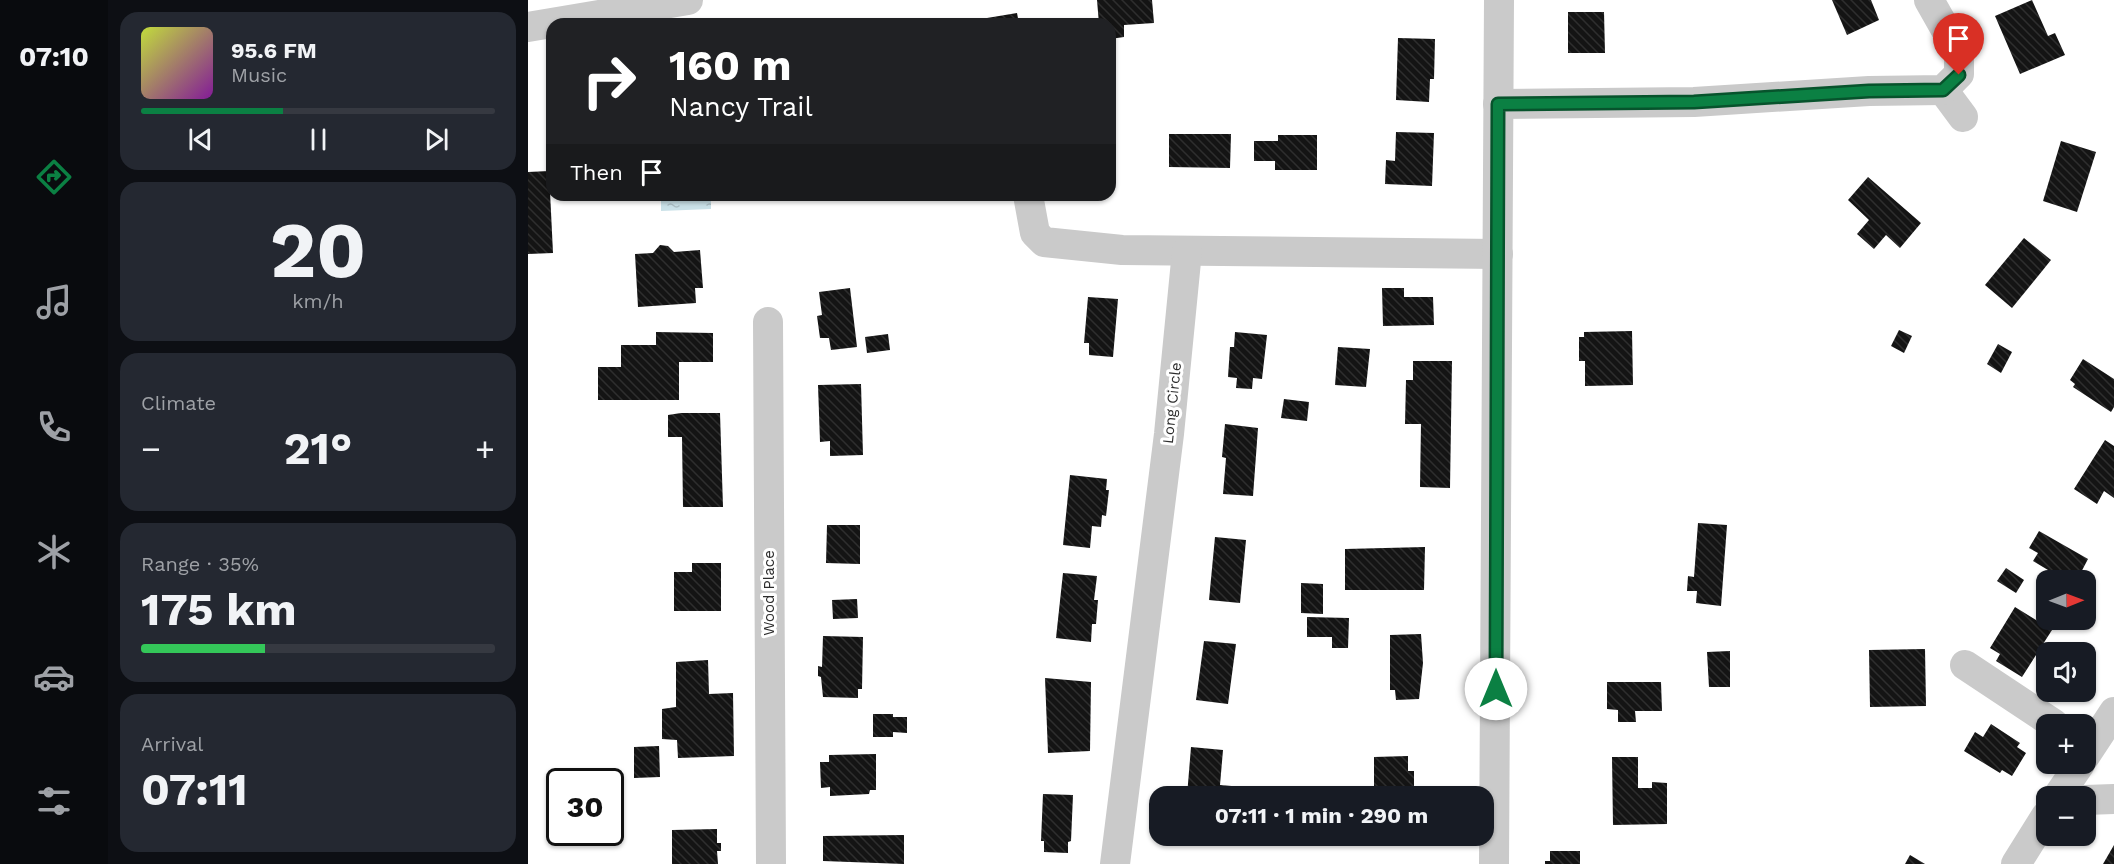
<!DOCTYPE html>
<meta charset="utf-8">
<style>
:root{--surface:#171b24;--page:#242831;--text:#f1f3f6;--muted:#9ea1a6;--line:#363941;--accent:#0b8043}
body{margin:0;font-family:"Work Sans",sans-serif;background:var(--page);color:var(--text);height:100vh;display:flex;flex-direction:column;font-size:22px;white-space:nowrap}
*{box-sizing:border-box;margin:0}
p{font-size:20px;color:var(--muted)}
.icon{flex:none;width:33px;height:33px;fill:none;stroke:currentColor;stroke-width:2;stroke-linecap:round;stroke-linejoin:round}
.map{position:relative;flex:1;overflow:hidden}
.drawer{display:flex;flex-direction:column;gap:12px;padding:12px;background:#0d0f14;width:420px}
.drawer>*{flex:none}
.hud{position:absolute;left:18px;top:18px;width:570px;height:183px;border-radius:18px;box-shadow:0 2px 4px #0004;background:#202124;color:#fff;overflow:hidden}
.needle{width:39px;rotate:89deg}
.tools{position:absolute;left:1508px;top:570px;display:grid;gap:12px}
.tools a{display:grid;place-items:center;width:60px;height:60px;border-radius:12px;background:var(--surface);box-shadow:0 2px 4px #0004;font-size:30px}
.speed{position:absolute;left:18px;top:768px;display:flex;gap:12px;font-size:30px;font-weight:700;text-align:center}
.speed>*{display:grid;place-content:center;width:78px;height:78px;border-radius:50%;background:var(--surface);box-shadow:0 2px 4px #0004;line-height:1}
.speed .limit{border:3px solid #111;border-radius:9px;background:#fff;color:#111}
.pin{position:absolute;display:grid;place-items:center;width:51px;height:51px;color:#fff;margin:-62px -26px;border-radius:50% 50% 50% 0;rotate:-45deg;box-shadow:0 0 6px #0007}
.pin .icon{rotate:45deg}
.me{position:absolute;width:66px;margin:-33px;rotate:0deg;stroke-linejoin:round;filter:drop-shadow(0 0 4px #0008)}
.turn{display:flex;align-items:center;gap:21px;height:126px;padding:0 24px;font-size:27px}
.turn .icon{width:78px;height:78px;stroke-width:2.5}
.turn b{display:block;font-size:42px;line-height:51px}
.then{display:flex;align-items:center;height:57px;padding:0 24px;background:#0003;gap:12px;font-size:22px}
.big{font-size:45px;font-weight:700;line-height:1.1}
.drawer .card{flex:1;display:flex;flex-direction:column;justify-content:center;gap:9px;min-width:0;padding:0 21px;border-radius:18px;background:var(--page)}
.drawer .dial{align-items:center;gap:0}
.dial b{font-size:78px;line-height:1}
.song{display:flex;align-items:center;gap:18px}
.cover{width:72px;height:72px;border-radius:9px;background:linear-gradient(135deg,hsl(70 70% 55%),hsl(290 70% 35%))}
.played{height:6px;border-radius:3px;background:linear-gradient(90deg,var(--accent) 40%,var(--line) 40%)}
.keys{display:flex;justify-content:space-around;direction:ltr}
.heat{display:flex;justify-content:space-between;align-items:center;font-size:33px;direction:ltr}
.charge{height:9px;border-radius:4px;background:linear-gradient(90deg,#34c759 35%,var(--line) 0)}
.trip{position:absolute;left:621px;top:786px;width:345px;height:60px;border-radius:18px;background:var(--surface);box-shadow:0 2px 4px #0004;font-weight:700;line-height:60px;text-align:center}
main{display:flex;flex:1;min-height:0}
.dock{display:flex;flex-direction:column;width:108px;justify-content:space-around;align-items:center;background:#090b0e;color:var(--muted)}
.dock .icon{width:42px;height:42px}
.dock .on{color:var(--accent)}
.dock b{font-size:27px;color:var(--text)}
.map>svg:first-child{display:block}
.water{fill:url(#water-ripples)}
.building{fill:url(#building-back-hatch)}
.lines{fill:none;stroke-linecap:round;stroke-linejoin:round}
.minor{stroke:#cacaca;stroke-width:30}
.route-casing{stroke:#07532c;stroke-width:15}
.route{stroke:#0b8043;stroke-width:10}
.labels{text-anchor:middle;stroke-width:6;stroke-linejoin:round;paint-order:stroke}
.street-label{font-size:15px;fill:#2d2d2d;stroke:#fff}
</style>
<main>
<nav class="dock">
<b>07:10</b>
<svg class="icon on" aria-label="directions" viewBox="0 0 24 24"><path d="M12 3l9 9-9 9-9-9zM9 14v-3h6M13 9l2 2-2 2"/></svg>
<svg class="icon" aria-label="music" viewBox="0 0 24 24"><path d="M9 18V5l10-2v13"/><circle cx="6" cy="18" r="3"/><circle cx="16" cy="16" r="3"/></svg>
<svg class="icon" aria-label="phone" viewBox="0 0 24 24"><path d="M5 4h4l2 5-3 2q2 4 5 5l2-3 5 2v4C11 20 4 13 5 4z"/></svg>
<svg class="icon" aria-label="climate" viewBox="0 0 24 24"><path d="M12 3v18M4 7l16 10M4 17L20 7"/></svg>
<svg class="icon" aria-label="car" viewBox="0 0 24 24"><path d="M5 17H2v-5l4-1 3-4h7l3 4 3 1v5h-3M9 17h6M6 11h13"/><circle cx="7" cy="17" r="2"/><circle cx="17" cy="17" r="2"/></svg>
<svg class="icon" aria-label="filters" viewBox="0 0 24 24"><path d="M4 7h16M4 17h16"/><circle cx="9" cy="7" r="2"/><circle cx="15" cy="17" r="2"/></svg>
</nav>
<section class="drawer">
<div class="card">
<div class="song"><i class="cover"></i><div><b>95.6 FM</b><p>Music</p></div></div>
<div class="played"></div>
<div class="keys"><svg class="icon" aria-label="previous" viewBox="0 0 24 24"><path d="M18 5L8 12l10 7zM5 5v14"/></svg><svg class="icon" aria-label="pause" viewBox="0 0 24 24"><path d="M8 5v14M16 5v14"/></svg><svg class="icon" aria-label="next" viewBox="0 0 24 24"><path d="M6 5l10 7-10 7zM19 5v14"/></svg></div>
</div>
<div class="card dial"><b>20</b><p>km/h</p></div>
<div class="card"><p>Climate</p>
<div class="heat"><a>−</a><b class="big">21°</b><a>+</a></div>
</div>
<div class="card"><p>Range · 35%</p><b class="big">175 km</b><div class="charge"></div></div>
<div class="card"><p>Arrival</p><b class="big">07:11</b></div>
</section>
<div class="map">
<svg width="1586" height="864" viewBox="0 0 1586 864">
<defs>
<pattern id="water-ripples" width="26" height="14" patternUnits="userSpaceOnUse" patternTransform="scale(1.5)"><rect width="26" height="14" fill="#cae1e8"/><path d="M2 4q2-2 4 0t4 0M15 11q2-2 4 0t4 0" fill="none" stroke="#aec1c7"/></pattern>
<pattern id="building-back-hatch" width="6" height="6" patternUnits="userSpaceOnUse" patternTransform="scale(1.5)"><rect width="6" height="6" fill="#141414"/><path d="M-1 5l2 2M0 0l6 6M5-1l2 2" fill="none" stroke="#2e2e2e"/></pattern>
</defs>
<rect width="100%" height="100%" fill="#fff"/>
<!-- water -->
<polygon class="water" points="133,195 183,195 183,209 133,211"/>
<!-- building -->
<g class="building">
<polygon points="569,0 624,0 626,23 596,25 596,37 582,39 582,24 571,24"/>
<polygon points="1304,0 1343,0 1351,20 1319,35"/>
<polygon points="1504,0 1520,36 1527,33 1537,55 1492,74 1467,16"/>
<polygon points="1040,12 1076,12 1077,53 1040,53"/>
<polygon points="489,13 491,24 429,24 429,23"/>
<polygon points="870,38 907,39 906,79 902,79 901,102 868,100"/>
<polygon points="868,132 906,133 904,186 857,184 858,160 867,161"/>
<polygon points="641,134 703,134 702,168 641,167"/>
<polygon points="750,135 789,135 789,170 747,170 747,161 726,161 726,141 750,141"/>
<polygon points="1533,141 1568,152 1549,212 1515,201"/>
<polygon points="21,171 25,253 0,254 0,172"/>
<polygon points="1340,177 1393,223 1372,248 1358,235 1346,249 1329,234 1341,220 1320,200"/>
<polygon points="1496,238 1523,260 1484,308 1457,285"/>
<polygon points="132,245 140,246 146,252 172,250 175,288 167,288 168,303 110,307 107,254 125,253"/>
<polygon points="322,288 329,347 303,350 301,338 292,338 289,316 294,315 291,292"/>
<polygon points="854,288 876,288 876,297 905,297 906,325 855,326"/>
<polygon points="560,297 590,299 585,357 561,355 561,343 556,343"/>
<polygon points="1371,330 1384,336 1376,353 1363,346"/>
<polygon points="1104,331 1105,385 1057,386 1057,361 1051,361 1051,337 1056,337 1056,332"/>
<polygon points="128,332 185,333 185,362 151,362 151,400 70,400 70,367 93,367 93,345 128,345"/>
<polygon points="707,332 739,335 734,379 725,378 724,389 708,388 709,378 700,377 702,347 706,347"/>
<polygon points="360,334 362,350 339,353 337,337"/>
<polygon points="1470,344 1484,352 1473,373 1459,364"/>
<polygon points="810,347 842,349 838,387 807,385"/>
<polygon points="1555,359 1586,379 1586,407 1583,412 1545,387 1547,384 1542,380"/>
<polygon points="885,361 924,361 922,488 892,487 893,424 877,424 878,380 885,380"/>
<polygon points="333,384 335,455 302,456 302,441 292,442 290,385"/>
<polygon points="756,399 781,402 779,421 753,418"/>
<polygon points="153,413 192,413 195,507 155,507 154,437 140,437 140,415"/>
<polygon points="697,424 730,428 725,496 695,494 698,458 694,457"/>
<polygon points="1577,440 1586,446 1586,498 1576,491 1569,504 1546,489"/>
<polygon points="542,475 579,479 578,490 581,490 578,516 574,515 573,527 564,526 562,548 535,545"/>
<polygon points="1170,523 1199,525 1193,606 1168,603 1169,591 1159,591 1160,576 1166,577"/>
<polygon points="299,525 332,525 332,564 298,563"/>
<polygon points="1511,531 1560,559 1549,580 1521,580 1525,573 1505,561 1510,553 1501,548"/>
<polygon points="687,537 718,540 712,603 681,600"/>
<polygon points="897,547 896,590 817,590 817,549"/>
<polygon points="164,563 193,563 193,611 146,611 146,572 164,572"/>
<polygon points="1478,568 1496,580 1488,593 1469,581"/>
<polygon points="535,573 569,576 566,600 570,600 568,624 564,624 563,642 528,638"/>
<polygon points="773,583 795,584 795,614 773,613"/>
<polygon points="329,599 330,618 305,619 304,600"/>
<polygon points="1487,607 1524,630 1494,677 1468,661 1472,654 1462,648"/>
<polygon points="779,617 821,618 820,648 804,648 804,637 779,637"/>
<polygon points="893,634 895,663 891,699 868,700 867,690 862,690 862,635"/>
<polygon points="295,636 335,637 334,689 330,689 330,698 295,697 293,677 290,676 290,666 294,667"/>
<polygon points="676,641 708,644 700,704 668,700"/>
<polygon points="1397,649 1398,706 1342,707 1341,650"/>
<polygon points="1202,651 1202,687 1181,687 1179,652"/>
<polygon points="180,660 181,694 205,693 206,756 150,758 149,740 134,739 134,709 148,707 148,662"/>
<polygon points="517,678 563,682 562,751 520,753"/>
<polygon points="1079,682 1133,682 1134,711 1107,711 1108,722 1090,722 1090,710 1079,709"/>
<polygon points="345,714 365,714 365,717 379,717 379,733 365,732 365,737 345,737"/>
<polygon points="1463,724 1492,743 1489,747 1498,753 1484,776 1474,770 1472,773 1436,751 1447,732 1455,737"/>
<polygon points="131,746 132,777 106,778 106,747"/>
<polygon points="663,747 695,750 692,785 715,787 714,796 659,796"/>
<polygon points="348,754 348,790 342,790 341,794 302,796 302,787 293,788 292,762 301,762 301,755"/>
<polygon points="880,756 880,771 886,771 886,796 846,796 846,757"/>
<polygon points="1084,757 1110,757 1110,788 1124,788 1124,782 1139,783 1139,824 1085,825"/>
<polygon points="515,794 545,795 543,841 540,842 540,853 516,852 516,841 513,841"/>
<polygon points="189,829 189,843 193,843 193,851 189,851 190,864 144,864 144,830"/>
<polygon points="376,835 376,864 295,861 295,836"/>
<polygon points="1586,845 1586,864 1575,864"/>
<polygon points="1022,851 1052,851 1052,864 1017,864 1017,861 1022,861"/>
<polygon points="1382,855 1397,864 1377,864"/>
</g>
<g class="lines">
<!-- minor -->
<g class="minor">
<polyline points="0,27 160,0"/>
<polyline points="1415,90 1435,117"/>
<polyline points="970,104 1166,102 1341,91 1415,90 1431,74 1431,53 1401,0"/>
<polyline points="500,195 507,233 516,242 594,250 970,254"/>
<polyline points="240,322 243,864"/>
<polyline points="1437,665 1526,724"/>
<polyline points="1557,756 1586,712"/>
<polyline points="1530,796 1552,764"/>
<polyline points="1557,800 1586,799"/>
<polyline points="587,864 641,434 659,251"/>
<polyline points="966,864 971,0"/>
<polyline points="1488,864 1518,816"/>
</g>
</g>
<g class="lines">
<!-- route casing -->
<g class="route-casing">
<polyline id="route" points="968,689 970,104 1166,102 1341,91 1415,90 1431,75"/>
</g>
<!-- route -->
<use href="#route" class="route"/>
</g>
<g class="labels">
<!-- street labels -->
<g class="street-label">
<text transform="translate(644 403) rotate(-84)" y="5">Long Circle</text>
<text transform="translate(241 593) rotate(-90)" y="5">Wood Place</text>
</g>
</g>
</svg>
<div class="tools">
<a><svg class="needle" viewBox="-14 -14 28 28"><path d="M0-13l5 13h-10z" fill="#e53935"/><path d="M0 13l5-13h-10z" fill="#9ea1a6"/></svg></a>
<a><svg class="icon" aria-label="sound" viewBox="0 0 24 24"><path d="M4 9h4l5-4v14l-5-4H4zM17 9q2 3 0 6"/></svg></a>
<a>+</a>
<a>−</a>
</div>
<div class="speed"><div class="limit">30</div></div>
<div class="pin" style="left:1431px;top:75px;background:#d93025"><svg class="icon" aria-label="arrive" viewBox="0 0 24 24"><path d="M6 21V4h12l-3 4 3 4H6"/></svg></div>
<svg class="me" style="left:968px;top:689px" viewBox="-20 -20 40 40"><circle r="19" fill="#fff"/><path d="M0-13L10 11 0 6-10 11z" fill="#0b8043"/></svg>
<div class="trip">07:11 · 1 min · 290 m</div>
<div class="hud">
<div class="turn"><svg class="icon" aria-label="right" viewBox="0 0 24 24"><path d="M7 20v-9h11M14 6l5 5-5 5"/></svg><div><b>160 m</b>Nancy Trail</div></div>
<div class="then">Then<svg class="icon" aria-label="arrive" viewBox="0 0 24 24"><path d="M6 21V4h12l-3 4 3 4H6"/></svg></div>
</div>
</div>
</main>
